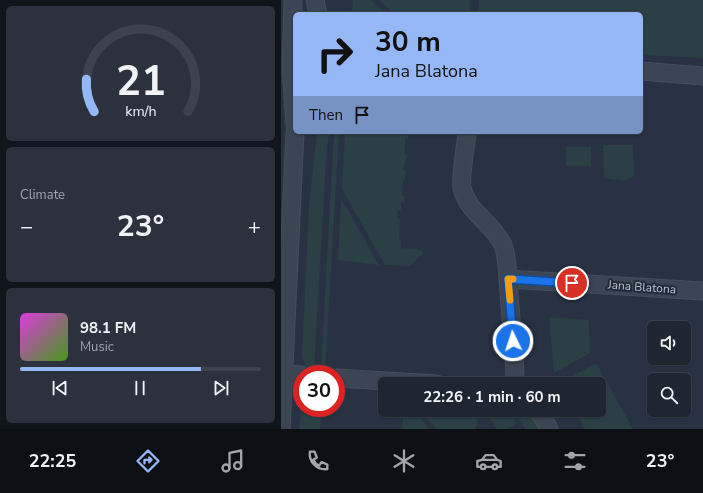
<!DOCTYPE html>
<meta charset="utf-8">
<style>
:root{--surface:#1e2632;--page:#2b323e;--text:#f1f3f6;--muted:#a1a5ac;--line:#3c434d;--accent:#95b7f6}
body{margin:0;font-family:"Nunito Sans",sans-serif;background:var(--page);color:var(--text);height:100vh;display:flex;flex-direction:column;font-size:15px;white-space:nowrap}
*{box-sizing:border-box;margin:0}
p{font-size:13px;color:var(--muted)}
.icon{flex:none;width:22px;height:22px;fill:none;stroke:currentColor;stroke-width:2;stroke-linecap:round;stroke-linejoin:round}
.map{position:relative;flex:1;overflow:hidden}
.sheet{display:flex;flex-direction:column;gap:6px;padding:6px;background:#10151c;width:281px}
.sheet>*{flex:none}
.top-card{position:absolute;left:12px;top:12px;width:350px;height:122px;border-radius:6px;box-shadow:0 1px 3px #0004,0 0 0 1px var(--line);background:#95b7f6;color:#111;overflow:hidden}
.controls{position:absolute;left:366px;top:321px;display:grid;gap:8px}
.controls a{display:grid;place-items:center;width:44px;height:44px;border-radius:6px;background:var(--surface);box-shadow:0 1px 3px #0004,0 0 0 1px var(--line);font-size:20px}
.speed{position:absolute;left:12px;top:365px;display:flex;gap:8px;font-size:20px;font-weight:700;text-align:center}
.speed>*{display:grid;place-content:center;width:52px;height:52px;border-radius:50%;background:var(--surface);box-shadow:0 1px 3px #0004,0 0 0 1px var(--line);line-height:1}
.speed .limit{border:6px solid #d22;background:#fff;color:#111}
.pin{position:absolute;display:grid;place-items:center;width:34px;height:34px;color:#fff;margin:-17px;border:2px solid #fff;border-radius:50%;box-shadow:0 1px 4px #0007}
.me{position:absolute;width:44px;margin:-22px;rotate:356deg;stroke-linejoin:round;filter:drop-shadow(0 0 3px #0008)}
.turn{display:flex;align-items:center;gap:14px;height:84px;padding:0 16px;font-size:18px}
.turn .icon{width:52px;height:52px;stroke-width:2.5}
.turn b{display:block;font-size:28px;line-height:34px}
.then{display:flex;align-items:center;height:38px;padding:0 16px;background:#0003;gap:8px;font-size:15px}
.big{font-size:30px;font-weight:700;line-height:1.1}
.sheet .widget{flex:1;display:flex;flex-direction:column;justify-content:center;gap:6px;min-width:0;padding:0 14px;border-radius:6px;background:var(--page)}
.sheet .dial{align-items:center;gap:0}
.dial svg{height:104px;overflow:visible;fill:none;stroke:var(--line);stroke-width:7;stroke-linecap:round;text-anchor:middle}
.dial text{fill:var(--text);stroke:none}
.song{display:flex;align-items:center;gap:12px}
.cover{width:48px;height:48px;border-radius:6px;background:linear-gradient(135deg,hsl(300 70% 55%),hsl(100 70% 35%))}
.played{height:4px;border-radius:2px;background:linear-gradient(90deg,var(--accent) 75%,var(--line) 75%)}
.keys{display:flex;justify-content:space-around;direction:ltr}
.heat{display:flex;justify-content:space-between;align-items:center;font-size:22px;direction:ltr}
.trip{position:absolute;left:97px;top:377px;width:228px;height:40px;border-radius:6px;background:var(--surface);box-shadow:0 1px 3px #0004,0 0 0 1px var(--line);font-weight:700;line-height:40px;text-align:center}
.tab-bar{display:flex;height:64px;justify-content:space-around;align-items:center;background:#0c0f14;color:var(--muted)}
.tab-bar .icon{width:28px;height:28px}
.tab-bar .active{color:var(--accent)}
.tab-bar b{font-size:18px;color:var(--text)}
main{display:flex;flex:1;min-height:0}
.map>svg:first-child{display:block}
.green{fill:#2a4044}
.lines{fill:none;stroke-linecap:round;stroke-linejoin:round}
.minor-casing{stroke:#464e5c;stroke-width:19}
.minor{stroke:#3c4553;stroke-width:17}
.route-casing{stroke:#114b97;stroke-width:10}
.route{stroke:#1a73e8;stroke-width:7}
.slow{stroke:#f59e0b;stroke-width:7}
.labels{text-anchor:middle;stroke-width:4;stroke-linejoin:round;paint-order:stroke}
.street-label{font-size:12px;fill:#bac0cc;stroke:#212a38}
</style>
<main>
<section class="sheet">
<div class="widget dial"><svg viewBox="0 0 100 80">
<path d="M14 69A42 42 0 1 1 86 69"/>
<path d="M14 69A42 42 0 0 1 8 44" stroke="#95b7f6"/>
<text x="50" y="56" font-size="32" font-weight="700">21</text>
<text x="50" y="72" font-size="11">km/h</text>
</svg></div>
<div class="widget"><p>Climate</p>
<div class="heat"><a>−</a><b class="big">23°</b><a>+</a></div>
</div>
<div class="widget">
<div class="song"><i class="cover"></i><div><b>98.1 FM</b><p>Music</p></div></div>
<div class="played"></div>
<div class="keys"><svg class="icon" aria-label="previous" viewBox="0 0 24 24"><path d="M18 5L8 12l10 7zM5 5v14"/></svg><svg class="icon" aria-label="pause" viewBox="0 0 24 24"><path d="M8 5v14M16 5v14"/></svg><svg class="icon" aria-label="next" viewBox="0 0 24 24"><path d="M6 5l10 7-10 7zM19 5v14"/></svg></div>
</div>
</section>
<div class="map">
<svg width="422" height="429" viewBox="0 0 422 429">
<rect width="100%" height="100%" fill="#283243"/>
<!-- green -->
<g class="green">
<polygon points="72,0 90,0 105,14 71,14"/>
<polygon points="98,0 189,0 188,14 113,14"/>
<polygon points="198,0 422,0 422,58 360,55 360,14 197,14"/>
<polygon points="36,132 49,132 46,146 33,368 25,365 21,357 28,205"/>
<polygon points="54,132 58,132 44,371 40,370 52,148"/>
<polygon points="64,132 127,132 127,138 124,139 124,155 126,155 122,170 125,171 124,180 122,180 121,196 123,196 123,202 120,203 120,210 117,210 116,219 119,219 118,241 120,241 120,248 141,250 142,254 128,266 104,265 61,189"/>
<polygon points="322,145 352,145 353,176 344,181 323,178"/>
<rect x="285" y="147" width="25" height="19"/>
<polygon points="60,198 98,265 57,260"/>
<polygon points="268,317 308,320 309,353 273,373"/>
<polygon points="315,363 352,429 304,429 294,410 318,410 318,384 279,383"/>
<polygon points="123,410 134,410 148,429 121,429"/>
<polygon points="140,410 194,410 197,422 194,429 155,429"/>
<polygon points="217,410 226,410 235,424 226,429 216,429 209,418"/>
<polygon points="233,410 248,410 262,429 244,429"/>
<polygon points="20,413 40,415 39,429 18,429"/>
</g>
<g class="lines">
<!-- minor casing -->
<g class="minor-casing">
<g id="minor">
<polyline points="12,0 10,69 14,125"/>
<polyline points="34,0 37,14"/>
<polyline points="360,71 422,76"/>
<path d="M186,132C185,146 179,176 181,188C187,213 212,223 222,245C226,255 226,268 227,279"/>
<polyline points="4,374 21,375"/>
<polyline points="55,378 156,384"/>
<polyline points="233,384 234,372 227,279 422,291"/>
<polyline points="255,410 260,414 268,429"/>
<polyline points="0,429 14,132"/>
</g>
</g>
<!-- minor -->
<use href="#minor" class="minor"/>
</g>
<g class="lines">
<!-- route casing -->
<g class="route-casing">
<polyline id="route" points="232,341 227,279 291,283"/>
</g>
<!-- route -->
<use href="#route" class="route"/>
<!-- slow -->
<polyline class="slow" points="229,300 227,279 232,279"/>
</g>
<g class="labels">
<!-- street labels -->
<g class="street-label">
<text transform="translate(361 287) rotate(4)" y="4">Jana Blatona</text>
</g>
</g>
</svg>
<div class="controls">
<a><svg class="icon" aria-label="sound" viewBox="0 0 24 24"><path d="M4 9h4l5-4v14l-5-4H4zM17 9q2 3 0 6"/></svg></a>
<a><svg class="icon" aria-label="search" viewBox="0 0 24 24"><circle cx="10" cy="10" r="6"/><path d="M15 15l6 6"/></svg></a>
</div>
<div class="speed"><div class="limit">30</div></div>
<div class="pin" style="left:291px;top:283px;background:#d93025"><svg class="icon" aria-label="arrive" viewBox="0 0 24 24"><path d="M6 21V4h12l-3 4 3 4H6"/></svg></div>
<svg class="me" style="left:232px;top:341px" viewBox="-20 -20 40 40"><circle r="17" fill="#1a73e8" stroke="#fff" stroke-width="3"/><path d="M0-11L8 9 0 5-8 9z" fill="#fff"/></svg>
<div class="trip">22:26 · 1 min · 60 m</div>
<div class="top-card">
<div class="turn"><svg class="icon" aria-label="right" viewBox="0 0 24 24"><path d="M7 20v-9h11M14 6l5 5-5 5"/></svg><div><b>30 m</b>Jana Blatona</div></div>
<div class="then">Then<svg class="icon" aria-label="arrive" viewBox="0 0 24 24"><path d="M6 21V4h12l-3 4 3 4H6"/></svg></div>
</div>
</div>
</main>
<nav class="tab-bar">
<b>22:25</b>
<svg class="icon active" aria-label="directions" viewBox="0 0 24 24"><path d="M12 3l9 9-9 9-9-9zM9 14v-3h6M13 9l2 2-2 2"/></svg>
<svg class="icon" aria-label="music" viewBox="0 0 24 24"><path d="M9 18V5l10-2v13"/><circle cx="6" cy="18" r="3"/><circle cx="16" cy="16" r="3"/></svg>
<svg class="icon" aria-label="phone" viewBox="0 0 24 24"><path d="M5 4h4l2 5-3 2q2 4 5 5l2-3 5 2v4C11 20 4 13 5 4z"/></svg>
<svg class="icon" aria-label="climate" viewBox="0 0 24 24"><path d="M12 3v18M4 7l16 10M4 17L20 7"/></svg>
<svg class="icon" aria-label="car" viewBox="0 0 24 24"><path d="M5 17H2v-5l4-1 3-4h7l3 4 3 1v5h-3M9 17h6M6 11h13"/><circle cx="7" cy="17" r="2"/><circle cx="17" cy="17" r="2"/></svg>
<svg class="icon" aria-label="filters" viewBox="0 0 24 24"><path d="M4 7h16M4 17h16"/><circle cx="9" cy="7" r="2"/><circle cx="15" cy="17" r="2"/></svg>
<b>23°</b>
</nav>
